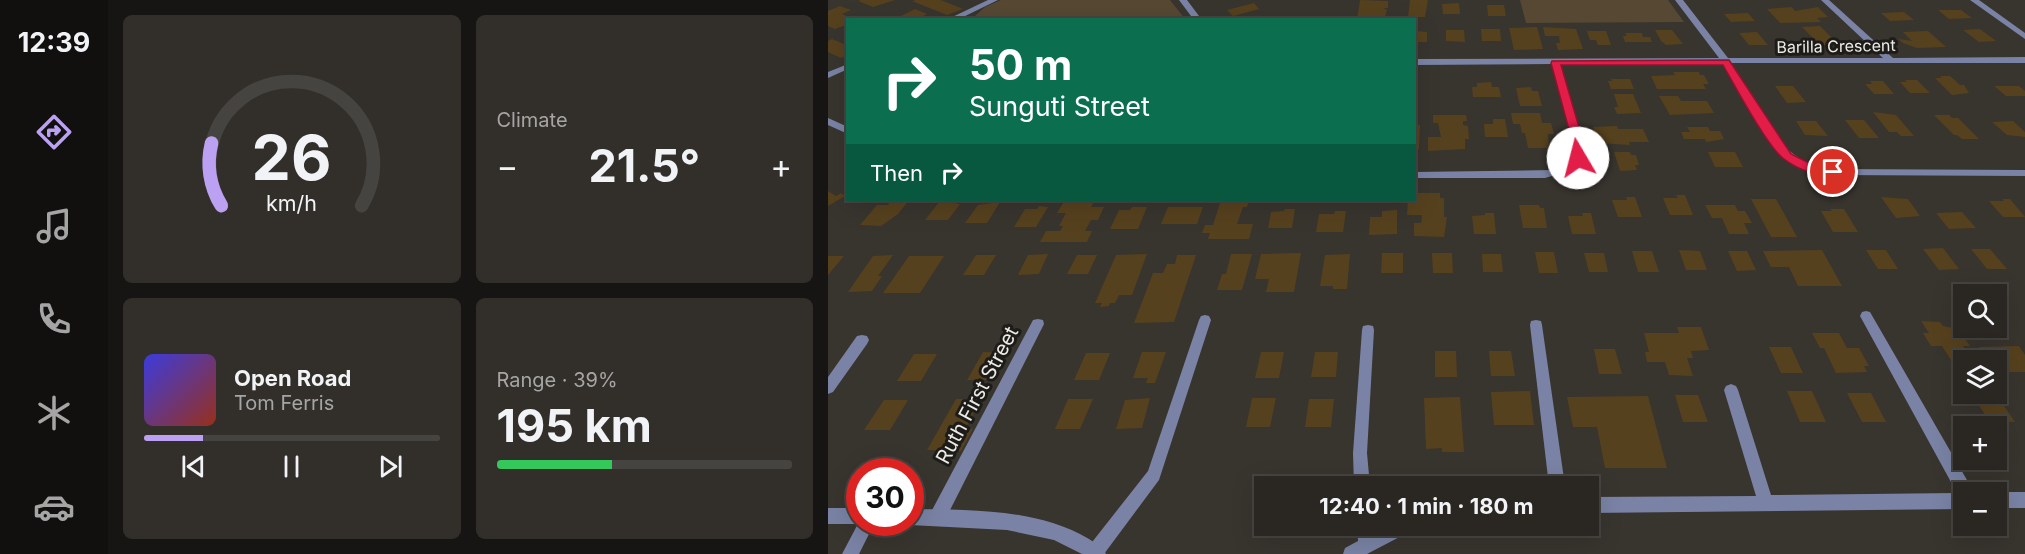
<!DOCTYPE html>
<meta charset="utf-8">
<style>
:root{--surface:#2a2722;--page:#322f2a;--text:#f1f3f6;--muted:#a5a5a5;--line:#464440;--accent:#bca0f2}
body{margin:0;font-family:Inter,sans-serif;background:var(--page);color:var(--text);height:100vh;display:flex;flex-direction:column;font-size:22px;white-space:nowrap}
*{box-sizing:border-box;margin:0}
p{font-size:20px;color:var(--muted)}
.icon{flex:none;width:33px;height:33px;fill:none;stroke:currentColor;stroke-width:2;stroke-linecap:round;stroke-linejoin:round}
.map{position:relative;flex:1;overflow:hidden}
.sheet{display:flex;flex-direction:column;gap:15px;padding:15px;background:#171513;width:720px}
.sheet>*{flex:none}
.hud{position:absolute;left:18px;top:18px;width:570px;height:183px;border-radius:0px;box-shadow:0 6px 24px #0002,0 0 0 2px var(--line);background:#0b6e4f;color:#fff;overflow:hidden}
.fabs{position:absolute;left:1125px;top:284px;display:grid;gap:12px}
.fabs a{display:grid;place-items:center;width:54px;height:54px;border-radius:0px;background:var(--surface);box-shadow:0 6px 24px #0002,0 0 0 2px var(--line);font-size:30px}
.speed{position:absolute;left:18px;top:458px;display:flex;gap:12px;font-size:30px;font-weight:700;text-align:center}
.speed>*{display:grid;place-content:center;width:78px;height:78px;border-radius:50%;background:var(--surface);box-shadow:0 6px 24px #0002,0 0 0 2px var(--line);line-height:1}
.speed .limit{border:9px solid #d22;background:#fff;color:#111}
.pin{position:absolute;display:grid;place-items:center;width:51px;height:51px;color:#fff;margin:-26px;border:3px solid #fff;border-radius:50%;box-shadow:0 2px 6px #0007}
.me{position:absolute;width:66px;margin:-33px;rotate:352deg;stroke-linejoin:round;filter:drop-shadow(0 0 4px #0008)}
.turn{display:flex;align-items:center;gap:21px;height:126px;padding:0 24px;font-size:27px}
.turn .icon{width:78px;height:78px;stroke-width:2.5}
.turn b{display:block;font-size:42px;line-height:51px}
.then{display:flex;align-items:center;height:57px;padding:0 24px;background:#0003;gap:12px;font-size:22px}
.big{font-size:45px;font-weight:700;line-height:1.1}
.sheet .tile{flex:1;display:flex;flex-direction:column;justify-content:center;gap:9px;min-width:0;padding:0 21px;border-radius:9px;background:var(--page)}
.sheet .dial{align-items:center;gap:0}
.dial svg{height:156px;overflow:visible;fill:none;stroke:var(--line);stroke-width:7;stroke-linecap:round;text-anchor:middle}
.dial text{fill:var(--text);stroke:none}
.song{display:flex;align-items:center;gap:18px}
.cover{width:72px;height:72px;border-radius:9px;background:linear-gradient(135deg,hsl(240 70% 55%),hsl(10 70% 35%))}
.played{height:6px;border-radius:3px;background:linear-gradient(90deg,var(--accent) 20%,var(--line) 20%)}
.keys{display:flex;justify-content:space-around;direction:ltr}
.heat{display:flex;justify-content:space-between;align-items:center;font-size:33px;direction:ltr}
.charge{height:9px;border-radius:4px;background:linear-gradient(90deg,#34c759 39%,var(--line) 0)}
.sheet .tiles{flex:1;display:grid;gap:15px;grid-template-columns:repeat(2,1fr)}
.trip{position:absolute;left:426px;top:476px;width:345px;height:60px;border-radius:0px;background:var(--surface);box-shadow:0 6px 24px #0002,0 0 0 2px var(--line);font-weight:700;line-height:60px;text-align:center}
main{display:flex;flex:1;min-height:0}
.menu{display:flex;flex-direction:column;width:108px;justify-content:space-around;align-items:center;background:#11100e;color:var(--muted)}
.menu .icon{width:42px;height:42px}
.menu .selected{color:var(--accent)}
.menu b{font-size:27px;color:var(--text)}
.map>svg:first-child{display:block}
.green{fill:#564833}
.building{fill:#56411e}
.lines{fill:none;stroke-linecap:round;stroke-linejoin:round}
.minor{fill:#7a83a5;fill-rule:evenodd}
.tertiary{fill:#7a83a5;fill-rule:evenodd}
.route{fill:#e11d48;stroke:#92132f;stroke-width:1.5}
.labels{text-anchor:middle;stroke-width:6;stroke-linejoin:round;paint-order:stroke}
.far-street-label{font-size:16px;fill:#edebe7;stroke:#1e1c19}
.street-label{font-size:20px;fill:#edebe7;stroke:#1e1c19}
</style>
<main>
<nav class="menu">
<b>12:39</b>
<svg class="icon selected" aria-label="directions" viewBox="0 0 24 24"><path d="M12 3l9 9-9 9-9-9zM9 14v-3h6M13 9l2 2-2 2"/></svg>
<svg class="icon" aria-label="music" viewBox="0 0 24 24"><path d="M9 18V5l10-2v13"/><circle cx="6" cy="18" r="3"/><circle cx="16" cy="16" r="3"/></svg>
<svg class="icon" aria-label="phone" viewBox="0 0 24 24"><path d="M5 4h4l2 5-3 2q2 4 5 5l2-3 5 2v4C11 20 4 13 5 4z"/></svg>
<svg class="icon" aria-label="climate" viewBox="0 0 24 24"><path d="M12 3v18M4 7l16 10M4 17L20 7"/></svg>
<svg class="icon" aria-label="car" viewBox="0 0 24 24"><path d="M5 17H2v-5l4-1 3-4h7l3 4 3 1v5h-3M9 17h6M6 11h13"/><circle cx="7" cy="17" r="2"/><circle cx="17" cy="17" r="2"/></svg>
</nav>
<section class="sheet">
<div class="tiles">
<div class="tile dial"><svg viewBox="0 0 100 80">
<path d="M14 69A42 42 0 1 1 86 69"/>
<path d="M14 69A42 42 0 0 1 9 37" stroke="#bca0f2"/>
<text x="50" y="56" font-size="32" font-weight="700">26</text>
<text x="50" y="72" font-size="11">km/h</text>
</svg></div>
<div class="tile"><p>Climate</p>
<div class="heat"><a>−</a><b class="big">21.5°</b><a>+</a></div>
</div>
<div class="tile">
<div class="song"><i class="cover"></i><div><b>Open Road</b><p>Tom Ferris</p></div></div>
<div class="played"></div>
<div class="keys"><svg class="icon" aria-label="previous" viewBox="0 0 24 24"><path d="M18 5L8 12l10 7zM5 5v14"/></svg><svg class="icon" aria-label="pause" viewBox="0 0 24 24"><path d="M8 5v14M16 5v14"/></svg><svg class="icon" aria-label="next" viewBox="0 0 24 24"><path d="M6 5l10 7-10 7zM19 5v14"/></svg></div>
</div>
<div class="tile"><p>Range · 39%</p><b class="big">195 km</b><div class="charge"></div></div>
</div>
</section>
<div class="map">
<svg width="1197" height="554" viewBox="0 0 1197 554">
<rect width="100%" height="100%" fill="#38342e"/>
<!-- green -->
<g class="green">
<polygon points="173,0 342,0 357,19 148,19 147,16 157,7"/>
<polygon points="692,0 840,0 856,22 698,23"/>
</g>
<!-- building -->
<g class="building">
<polygon points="33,0 67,0 45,7 30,1"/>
<polygon points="88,0 113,0 135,9 119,15 84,1"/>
<polygon points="532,0 560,1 560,8 555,8 559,10 556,20 529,20"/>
<polygon points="582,0 600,0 597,17 580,17"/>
<polygon points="426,3 431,9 405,16 399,10"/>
<polygon points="631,3 632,14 615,14 614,4"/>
<polygon points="659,5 676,5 678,16 660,16"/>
<polygon points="12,6 23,10 14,14 28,20 20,20 20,24 7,29 0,26 0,11"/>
<polygon points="964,7 967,11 990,7 1000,17 989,18 993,22 952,23 939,9"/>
<polygon points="87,9 99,14 87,20 71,17"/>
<polygon points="1110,10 1133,10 1144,18 1121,19"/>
<polygon points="1076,12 1086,20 1062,21 1053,13"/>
<polygon points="920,13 927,21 903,22 896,14"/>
<polygon points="992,26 1010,44 992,45 974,27"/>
<polygon points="709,27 715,49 686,50 681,28"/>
<polygon points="715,27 748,29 755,49 730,50 728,43 732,43 731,36 717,36"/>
<polygon points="653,29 672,29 673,41 654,41"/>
<polygon points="1152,29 1168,41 1151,42 1135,30"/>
<polygon points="618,30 636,30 637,42 618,41"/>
<polygon points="827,30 844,30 855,44 838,45 833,41"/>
<polygon points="586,31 599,32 599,42 586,42"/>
<polygon points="759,31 778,31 783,45 770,45 768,40 762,40"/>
<polygon points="1100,31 1118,47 1089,48 1075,43 1070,39 1084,41 1075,32"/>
<polygon points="929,32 940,45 921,45 911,33"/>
<polygon points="797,33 814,33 815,37 822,37 824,42 797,42 795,36 799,36"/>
<polygon points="4,39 16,44 20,43 20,49 17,50 20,55 13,58 0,52 0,41"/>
<polygon points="845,72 871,72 872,75 876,75 881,84 875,84 878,89 829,89 823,76 847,75"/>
<polygon points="1112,76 1122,76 1132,85 1136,85 1141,93 1124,95 1107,78 1114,78"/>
<polygon points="783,79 802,79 806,89 783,89 780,81 784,81"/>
<polygon points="1077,80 1089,80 1102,93 1082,93 1072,82 1079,82"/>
<polygon points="1042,81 1055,81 1066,94 1046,94 1037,84 1044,84"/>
<polygon points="663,82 664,87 671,87 673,97 645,97 644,87 649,87 649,83"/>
<polygon points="947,86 965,86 978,102 959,103"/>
<polygon points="1166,86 1191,86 1197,91 1197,96 1178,96"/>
<polygon points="703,87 704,91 710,91 714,106 692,106 688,88"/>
<polygon points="786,94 805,94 813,113 789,114 786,107 790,107"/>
<polygon points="831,96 850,96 853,101 879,101 886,113 842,115"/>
<polygon points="1045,112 1068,115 1086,136 1073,136 1069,132 1061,132"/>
<polygon points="683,113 712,113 714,123 723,123 726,134 720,134 721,148 700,148 697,133 694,133 692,124 685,124"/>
<polygon points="605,115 638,115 639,121 635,121 635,125 640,126 641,139 637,139 637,149 600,151 600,137 613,137 610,123 605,123"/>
<polygon points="1106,115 1121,115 1124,118 1130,118 1151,139 1134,139 1129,135 1126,135"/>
<polygon points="665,119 677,119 680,137 657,137 656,124 665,124"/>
<polygon points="1017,120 1036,120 1051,138 1031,138"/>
<polygon points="968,121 988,121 1000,136 977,135"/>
<polygon points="1185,121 1197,132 1197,137 1179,135 1164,122"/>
<polygon points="586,125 592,125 591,149 586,149"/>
<polygon points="789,126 790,129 815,129 821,142 801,142 802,145 770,143 765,127"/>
<polygon points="859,127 880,127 882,131 892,131 896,139 878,142 877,139 856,139 853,132 862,132"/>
<polygon points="786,152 802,152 803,155 808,155 811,165 807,165 809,170 792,171"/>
<polygon points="880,152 907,152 915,167 887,167"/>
<polygon points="0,191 8,196 13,193 17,196 0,206"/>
<polygon points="588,193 612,193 612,198 616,198 616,217 619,217 616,237 586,236 586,223 593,223 594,215 579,215 580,200 586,200"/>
<polygon points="848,195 857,195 865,215 842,215 835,198 850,198"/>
<polygon points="798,197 807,197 814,217 790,217 784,200 799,200"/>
<polygon points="1053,197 1080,199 1092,216 1068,218"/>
<polygon points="923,199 948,199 969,237 943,237"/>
<polygon points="1174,199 1182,199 1197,217 1175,217 1161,201 1176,201"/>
<polygon points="63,200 81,200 70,214 53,226 32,225 49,205 60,205"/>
<polygon points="237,200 267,200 263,207 276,207 270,220 263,220 257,231 264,231 259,242 212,242 218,231 232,231 235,226 231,226 238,213 229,213"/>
<polygon points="393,200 421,200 419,207 415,207 409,224 425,224 421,239 380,239 382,233 374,233 377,225 385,225"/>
<polygon points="112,201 132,204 120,220 97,220"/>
<polygon points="172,202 159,223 137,223 150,205"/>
<polygon points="691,205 711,205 712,208 716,208 719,228 695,228"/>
<polygon points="877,205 907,205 910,211 917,211 924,223 916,223 921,234 901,234 894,218 884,218"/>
<polygon points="211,206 220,207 208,227 186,227 197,209 209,209"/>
<polygon points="304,207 319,207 310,229 282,229 291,210 302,210"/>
<polygon points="340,207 375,207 369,224 333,224"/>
<polygon points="457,209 467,209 464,228 440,228 443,212 456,211"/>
<polygon points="1002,209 1016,209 1030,232 1005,232 993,211 1004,211"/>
<polygon points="569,210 569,234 541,235 542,217 554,217 554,211"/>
<polygon points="507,211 518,211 515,232 488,232 491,214 506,214"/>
<polygon points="1134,212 1148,228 1121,229 1108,213"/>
<polygon points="657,213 666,213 668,234 646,234 644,216 657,215"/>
<polygon points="754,213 763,213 768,234 744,234 740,216 755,216"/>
<polygon points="1115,248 1131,269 1111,270 1095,249"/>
<polygon points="1143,249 1162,249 1179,269 1159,269"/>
<polygon points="851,250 872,251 879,270 858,270"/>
<polygon points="994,250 1014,286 970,286 961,267 943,267 935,251"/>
<polygon points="1038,250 1058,250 1070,269 1050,269"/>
<polygon points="804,251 824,251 831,272 810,272"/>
<polygon points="900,251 919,251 928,270 909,271"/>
<polygon points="707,252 726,252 730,273 711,273"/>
<polygon points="473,253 466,292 438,292 441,279 427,279 433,254"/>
<polygon points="554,253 575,253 575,273 553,273"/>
<polygon points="604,253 624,253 625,273 605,273"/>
<polygon points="756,253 776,253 780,272 761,272"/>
<polygon points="220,254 211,274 190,275 200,255"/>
<polygon points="319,254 304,295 291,295 287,303 282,303 281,306 272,307 274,303 267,303 288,255"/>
<polygon points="403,254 424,254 414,290 389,290 394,274 398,274"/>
<polygon points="522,254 519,289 505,289 505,286 492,286 497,255"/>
<polygon points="654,254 673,254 675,272 655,272"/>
<polygon points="65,255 50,276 54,276 44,291 20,292 45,256"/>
<polygon points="148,255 168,255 156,275 135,275"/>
<polygon points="249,255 269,255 260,274 239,274"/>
<polygon points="349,255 368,255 346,322 306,323 325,273 335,273 339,264 347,264"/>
<polygon points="0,256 16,256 0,275"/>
<polygon points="81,256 116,256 92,293 55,293"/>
<polygon points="1093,321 1112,322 1115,326 1130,329 1142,346 1135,346 1144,360 1136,360 1136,371 1130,371 1114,346 1103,346 1095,333 1101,333"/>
<polygon points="849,327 873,327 881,350 863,351 865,358 859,358 865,376 841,375 837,362 819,362 817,352 821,352 816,333 851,333"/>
<polygon points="984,333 1011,333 1019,348 1031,348 1041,366 1036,366 1039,372 1008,373 996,348 992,348"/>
<polygon points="1191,346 1197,355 1197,372 1168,372 1168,360 1160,360 1151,347"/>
<polygon points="941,347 963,347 975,373 953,373"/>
<polygon points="766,349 787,349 794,374 771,374"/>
<polygon points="607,351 628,351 629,377 607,377"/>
<polygon points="661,351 683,351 687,376 663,376"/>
<polygon points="155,352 179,353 164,380 139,380"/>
<polygon points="314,352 338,352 327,383 318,383 320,378 305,378"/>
<polygon points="433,352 456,352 451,378 427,378"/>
<polygon points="487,352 510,352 508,377 483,377"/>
<polygon points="258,353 282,353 271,380 246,380"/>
<polygon points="86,354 109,354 93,381 69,381"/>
<polygon points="702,391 706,425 666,425 663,392"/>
<polygon points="959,391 984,391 998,422 972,422"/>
<polygon points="1019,393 1043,393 1058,422 1034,422"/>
<polygon points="1143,393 1167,393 1187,422 1161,421"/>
<polygon points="847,395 870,395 880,422 855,422"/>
<polygon points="820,396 839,468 777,468 769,427 745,427 739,397"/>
<polygon points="632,397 636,452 614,452 614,448 598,449 596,398"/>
<polygon points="322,398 314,428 288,429 297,400"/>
<polygon points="424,398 448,398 442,427 418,427"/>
<polygon points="128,399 153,399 137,429 145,429 133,451 99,450"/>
<polygon points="240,399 265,399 252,429 227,429"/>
<polygon points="481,399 506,399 503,427 477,427"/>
<polygon points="56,400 80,400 62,430 36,430"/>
</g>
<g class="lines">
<!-- minor -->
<g class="minor">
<polygon points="160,0 170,0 129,20 118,20"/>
<polygon points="351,0 359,0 374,20 366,20"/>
<path d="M847,0H855L900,58H1055L993,0H1001L1065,58L1197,57V63H903L954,144C968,159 985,166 1005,169L1197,170V176L1005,175C991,173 977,170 965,163C940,149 911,90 895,64H733L756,148L752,160L744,170L717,178H586V172L724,170L741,162L746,148L724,64L586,65V59L891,58Z"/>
<polygon points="1142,0 1151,0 1197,33 1197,39"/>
<polygon points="20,64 20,69 0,78 0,72"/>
<polygon points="0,118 20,127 20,134 0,125"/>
<polygon points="1038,311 1042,312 1143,487 1145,492 1136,492 1136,509 760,513 760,497 928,496 896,390 898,386 903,384 908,386 910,390 943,495 1129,493 1032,316 1034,312"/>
<polygon points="377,315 381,316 383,320 331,480 276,554 260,554 261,546 320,471 371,320 373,316"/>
<polygon points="210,319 215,320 216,324 115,524 109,526 103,524 101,518 103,512 205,320"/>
<polygon points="708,320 713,321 714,325 737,486 721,486 702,325 703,321"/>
<polygon points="540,325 545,326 546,330 539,453 542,486 526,486 525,453 534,330 535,326"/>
<polygon points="34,335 39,336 41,340 39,344 5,392 0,394 0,377 29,336"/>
<rect x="1168" y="492" width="29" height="16"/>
<polygon points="32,520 32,522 47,522 31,554 14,554"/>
<polygon points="529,525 545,525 545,532 559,525 585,525 583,531 539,554 515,554 517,548 530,541"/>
</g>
<!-- tertiary -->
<g class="tertiary">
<polygon points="0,508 32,508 32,522 37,522 32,524 0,524"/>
<path d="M82,509C142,510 208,508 261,539C268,544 275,546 278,554H254L226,540L179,530L82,525L76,522H82Z"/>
</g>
</g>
<!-- route -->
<path class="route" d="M901,60L963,154L985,165L1009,170V175C992,178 969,169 956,159C940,148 907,86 895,65H733L757,148L754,161H746L744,158L746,148L723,63L724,61Z"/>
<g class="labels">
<!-- far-street labels -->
<g class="far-street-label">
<text transform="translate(1008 46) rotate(-1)" y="6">Barilla Crescent</text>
</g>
<!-- street labels -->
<g class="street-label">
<text transform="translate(149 395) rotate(-62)" y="7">Ruth First Street</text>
</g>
</g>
</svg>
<div class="fabs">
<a><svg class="icon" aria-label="search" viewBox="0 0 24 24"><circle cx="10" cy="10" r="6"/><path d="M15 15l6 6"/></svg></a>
<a><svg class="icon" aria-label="layers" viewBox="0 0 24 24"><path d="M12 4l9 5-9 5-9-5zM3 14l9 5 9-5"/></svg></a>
<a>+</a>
<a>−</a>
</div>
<div class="speed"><div class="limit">30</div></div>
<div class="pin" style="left:1005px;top:172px;background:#d93025"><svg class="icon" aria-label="arrive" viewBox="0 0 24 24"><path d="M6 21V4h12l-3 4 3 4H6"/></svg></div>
<svg class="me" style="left:750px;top:158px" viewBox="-20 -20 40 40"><circle r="19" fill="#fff"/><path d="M0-13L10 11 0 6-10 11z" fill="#e11d48"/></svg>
<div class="trip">12:40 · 1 min · 180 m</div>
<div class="hud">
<div class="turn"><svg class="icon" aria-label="right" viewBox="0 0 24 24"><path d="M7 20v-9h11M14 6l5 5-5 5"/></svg><div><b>50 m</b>Sunguti Street</div></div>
<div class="then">Then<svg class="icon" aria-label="right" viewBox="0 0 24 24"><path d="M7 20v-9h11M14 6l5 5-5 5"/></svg></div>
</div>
</div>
</main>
